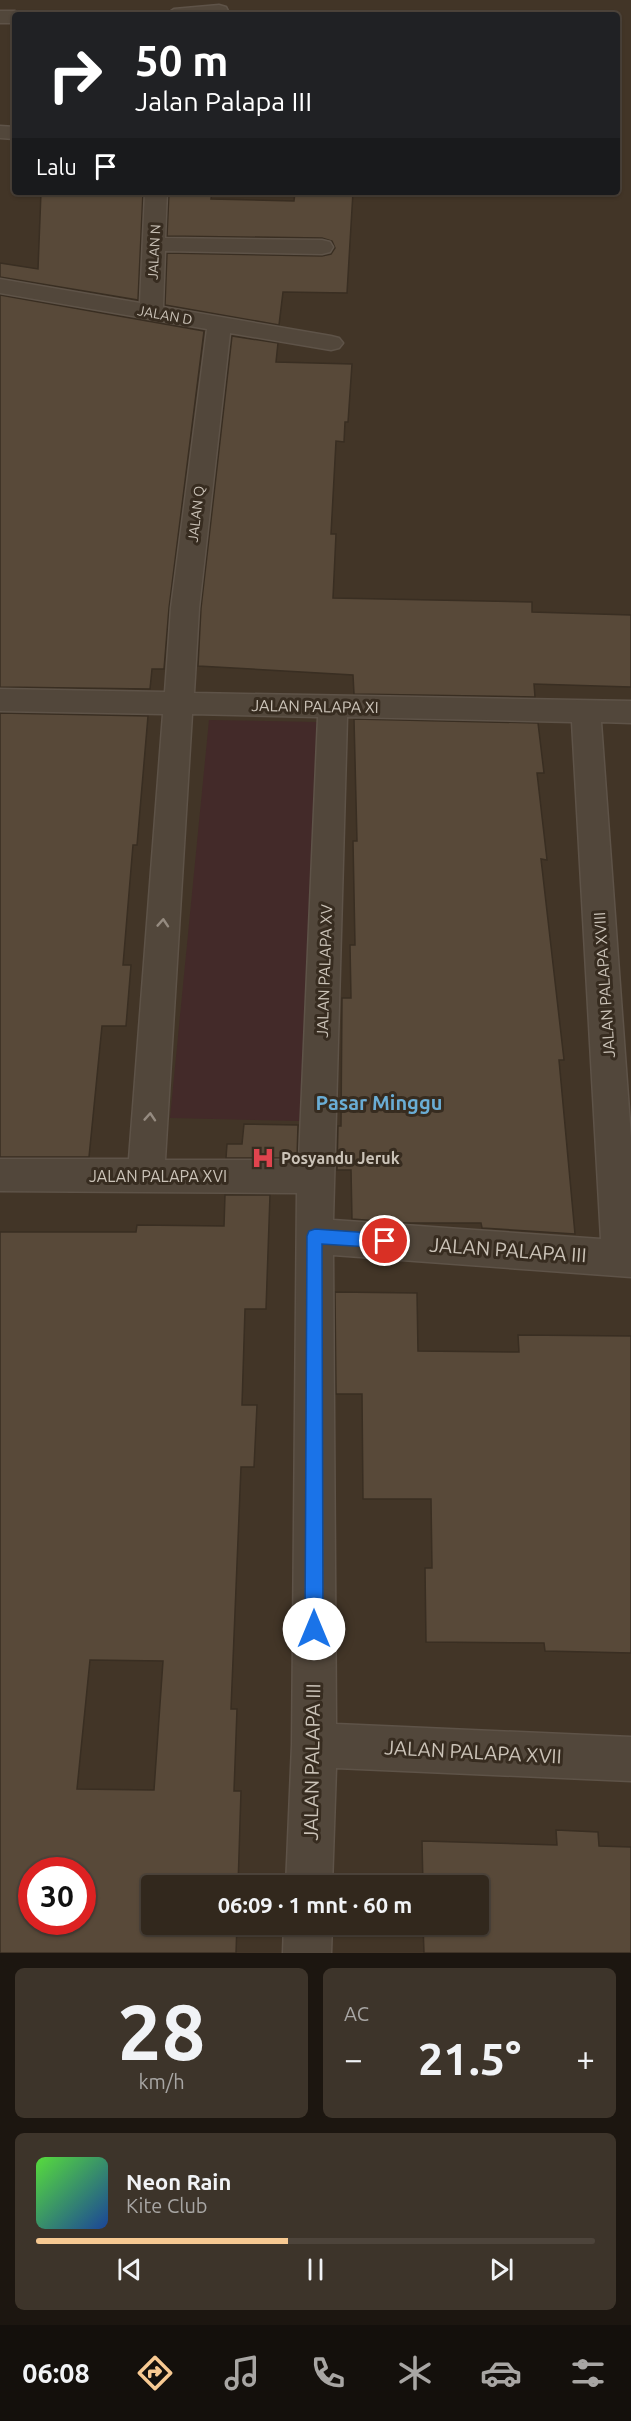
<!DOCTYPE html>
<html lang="id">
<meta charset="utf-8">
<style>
:root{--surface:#32281d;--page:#3d342a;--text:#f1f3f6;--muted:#a8a6a4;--line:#4d443b;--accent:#f7c992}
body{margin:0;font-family:Ubuntu,sans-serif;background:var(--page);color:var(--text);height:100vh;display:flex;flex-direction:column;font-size:22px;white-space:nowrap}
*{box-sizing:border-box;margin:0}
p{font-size:20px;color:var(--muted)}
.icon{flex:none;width:33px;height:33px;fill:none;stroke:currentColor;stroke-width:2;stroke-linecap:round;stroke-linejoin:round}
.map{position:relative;height:1953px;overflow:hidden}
.panel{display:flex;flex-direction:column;gap:15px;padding:15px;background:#1c1610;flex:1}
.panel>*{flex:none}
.banner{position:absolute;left:12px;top:12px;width:608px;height:183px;border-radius:6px;box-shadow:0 2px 4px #0004,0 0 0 2px var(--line);background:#202124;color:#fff;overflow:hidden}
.speed{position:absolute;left:18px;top:1857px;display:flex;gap:12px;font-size:30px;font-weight:700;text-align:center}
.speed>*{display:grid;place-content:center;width:78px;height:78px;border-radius:50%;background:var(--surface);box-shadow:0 2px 4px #0004,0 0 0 2px var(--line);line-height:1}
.speed .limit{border:9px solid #d22;background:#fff;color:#111}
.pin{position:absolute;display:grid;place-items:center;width:51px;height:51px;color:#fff;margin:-26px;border:3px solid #fff;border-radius:50%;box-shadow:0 2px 6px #0007}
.me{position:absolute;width:66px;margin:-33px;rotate:0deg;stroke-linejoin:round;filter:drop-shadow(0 0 4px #0008)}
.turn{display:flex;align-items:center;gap:21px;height:126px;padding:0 24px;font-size:27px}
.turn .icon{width:78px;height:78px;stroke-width:2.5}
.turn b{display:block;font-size:42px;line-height:51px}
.then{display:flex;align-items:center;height:57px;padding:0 24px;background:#0003;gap:12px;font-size:22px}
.big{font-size:45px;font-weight:700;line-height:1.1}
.panel .widget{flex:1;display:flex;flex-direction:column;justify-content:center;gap:9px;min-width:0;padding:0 21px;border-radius:9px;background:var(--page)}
.panel .dial{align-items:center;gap:0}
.dial b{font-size:78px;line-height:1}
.song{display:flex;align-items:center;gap:18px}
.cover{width:72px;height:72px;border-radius:9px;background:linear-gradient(135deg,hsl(110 70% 55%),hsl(220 70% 35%))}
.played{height:6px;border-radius:3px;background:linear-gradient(90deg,var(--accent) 45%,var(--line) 45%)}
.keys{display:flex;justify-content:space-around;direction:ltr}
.heat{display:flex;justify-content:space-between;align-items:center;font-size:33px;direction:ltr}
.panel .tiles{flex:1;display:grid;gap:15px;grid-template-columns:1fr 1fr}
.widget:last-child{grid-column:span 2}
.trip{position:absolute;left:141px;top:1875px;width:348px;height:60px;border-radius:6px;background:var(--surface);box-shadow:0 2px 4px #0004,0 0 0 2px var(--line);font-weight:700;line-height:60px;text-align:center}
.menu{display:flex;height:96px;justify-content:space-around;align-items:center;background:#14100c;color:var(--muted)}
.menu .icon{width:42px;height:42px}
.menu .active{color:var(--accent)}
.menu b{font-size:27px;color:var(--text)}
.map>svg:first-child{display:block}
.green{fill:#432a29}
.building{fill:#584939;stroke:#392e22;stroke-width:1.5;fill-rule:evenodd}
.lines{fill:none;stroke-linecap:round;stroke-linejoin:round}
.minor-casing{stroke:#5e5348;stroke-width:3}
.minor{fill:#52473b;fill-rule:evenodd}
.oneway{stroke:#958b80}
.route{fill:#1a73e8;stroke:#114b97;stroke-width:1.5}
.labels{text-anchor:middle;stroke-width:6;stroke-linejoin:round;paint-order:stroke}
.far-street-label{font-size:14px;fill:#cbc3b8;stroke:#372c20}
.street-label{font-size:16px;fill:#cbc3b8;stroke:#372c20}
.poi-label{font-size:16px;font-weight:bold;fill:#cbc3b8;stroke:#372c20;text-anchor:start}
.quarter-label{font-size:20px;font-weight:bold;fill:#6aadd5;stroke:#372c20}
.near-street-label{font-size:20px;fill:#cbc3b8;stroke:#372c20}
</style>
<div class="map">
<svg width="631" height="1953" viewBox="0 0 631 1953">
<rect width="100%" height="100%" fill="#423527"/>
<!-- green -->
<polygon class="green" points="209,720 317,722 300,1121 170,1118"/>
<!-- building -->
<g class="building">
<polygon points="41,192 143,192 138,300 0,277 0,263 38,269"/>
<polygon points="169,192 212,192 211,199 294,201 295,192 353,192 347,293 283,292 279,325 165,305 167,253 322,256 331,254 335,248 332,241 322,238 167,236"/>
<polygon points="0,295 204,331 169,608 164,669 152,669 150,689 0,687"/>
<polygon points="232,336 278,343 276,362 352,364 348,422 345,422 344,442 336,441 331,534 336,534 333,598 532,602 532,612 631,615 631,687 534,684 535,697 354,694 353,675 198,666 201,608"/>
<polygon points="0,713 148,716 137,845 133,845 123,965 131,965 126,1026 102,1026 89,1157 0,1157"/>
<polygon points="354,719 538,723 544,773 537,773 547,860 541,859 564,1060 559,1060 575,1234 482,1228 481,1223 405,1223 352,1219 351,1170 337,1170 338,1126 341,1126 342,998 351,998 350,945 355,945 353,841 357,841"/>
<polygon points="244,1124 298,1125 297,1158 226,1158 227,1144 242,1144"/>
<path d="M225,1195H270L266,1309H245L242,1405H257L254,1467H241L231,1709H237L234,1791H241L238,1886H152V1924H237L236,1953H0V1232H136L137,1225L224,1226ZM90,1660L163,1661L154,1790L77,1789ZM32,1870H82V1922H32Z"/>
<polygon points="335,1292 417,1293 418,1351 519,1352 518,1335 631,1336 631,1653 545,1651 544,1643 426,1642 425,1568 432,1568 431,1499 363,1499 362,1394 336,1394"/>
<polygon points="556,1830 598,1832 599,1846 631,1847 631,1953 424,1953 423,1924 478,1924 478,1886 423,1886 422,1841 557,1845"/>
</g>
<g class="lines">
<!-- minor casing -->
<g class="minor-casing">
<g id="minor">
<polygon points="219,5 226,7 228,11 226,15 165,15 174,9"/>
<polygon points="0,11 15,11 23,15 15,15 15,23 0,23"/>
<polygon points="0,126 15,127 15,139 0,138"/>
<path d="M145,192H167L165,238L322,240L330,242L333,247L330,252L322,254L165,251L163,307L331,336L339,338L343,343L339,348L331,350L230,333L199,608L194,693L631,701V723L601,722L631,1138V1277L333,1255L336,1724L631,1737V1781L336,1768L332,1886H286L292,1745L297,1193L0,1191V1159H129L163,714L0,711V689L165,692L171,608L207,329L0,293V279L140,303ZM192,714L318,717L299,1160H165ZM347,717L572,722L601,1239L333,1220Z"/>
<polygon points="284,1924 332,1924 331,1953 283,1953"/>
</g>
</g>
<!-- minor -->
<use href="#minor" class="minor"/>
</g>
<!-- one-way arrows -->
<defs><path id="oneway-chevron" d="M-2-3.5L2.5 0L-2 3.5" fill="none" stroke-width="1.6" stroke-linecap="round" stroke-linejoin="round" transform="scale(1.5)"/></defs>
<g class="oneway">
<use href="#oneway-chevron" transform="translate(163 923) rotate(-86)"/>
<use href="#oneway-chevron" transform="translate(150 1117) rotate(-86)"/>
</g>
<!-- route -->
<polygon class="route" points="315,1229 385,1234 391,1236 393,1241 391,1246 385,1248 322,1244 323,1629 320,1636 314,1638 308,1636 305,1629 307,1236 309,1231"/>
<!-- icons -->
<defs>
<g id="hospital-bare" transform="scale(1.8)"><path d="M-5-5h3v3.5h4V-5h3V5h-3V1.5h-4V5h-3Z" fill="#e0444e" stroke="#372c20" stroke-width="2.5" paint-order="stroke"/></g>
</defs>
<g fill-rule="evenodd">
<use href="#hospital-bare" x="263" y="1158"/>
</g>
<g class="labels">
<!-- far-street labels -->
<g class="far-street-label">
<text transform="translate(154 252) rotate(-87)" y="5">JALAN N</text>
<text transform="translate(165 315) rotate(10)" y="5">JALAN D</text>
<text transform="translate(196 514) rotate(-83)" y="5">JALAN Q</text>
</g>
<!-- street labels -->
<g class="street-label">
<text transform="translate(315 706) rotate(1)" y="6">JALAN PALAPA XI</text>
<text transform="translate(324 971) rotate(-88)" y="6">JALAN PALAPA XV</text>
<text transform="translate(604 985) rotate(-94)" y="6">JALAN PALAPA XVIII</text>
<text x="158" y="1182">JALAN PALAPA XVI</text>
</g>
<!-- poi labels -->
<g class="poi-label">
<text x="281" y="1164">Posyandu Jeruk</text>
</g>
<!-- quarter labels -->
<g class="quarter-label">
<text x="379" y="1110">Pasar Minggu</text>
</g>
<!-- near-street labels -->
<g class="near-street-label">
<text transform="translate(508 1250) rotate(4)" y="7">JALAN PALAPA III</text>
<text transform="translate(473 1752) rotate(3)" y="7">JALAN PALAPA XVII</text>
<text transform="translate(312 1762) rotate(-89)" y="7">JALAN PALAPA III</text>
</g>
</g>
</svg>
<div class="speed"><div class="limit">30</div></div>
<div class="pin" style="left:385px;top:1241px;background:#d93025"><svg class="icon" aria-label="arrive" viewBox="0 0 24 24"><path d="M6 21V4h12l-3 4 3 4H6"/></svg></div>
<svg class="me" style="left:314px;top:1629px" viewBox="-20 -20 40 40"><circle r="19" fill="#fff"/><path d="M0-13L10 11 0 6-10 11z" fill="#1a73e8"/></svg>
<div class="trip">06:09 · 1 mnt · 60 m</div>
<div class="banner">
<div class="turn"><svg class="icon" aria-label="right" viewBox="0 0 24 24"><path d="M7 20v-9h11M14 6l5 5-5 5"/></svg><div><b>50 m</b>Jalan Palapa III</div></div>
<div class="then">Lalu<svg class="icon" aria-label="arrive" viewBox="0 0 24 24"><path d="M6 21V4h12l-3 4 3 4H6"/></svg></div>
</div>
</div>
<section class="panel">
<div class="tiles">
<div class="widget dial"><b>28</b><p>km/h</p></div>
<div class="widget"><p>AC</p>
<div class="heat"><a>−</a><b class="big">21.5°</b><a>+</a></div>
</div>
<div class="widget">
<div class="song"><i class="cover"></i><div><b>Neon Rain</b><p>Kite Club</p></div></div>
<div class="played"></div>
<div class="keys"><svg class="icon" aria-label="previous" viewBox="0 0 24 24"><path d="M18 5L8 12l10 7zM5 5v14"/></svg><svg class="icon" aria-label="pause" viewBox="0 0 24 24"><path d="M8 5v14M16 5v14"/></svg><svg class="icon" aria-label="next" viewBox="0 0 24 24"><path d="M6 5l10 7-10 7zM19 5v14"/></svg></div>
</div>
</div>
</section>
<nav class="menu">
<b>06:08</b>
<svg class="icon active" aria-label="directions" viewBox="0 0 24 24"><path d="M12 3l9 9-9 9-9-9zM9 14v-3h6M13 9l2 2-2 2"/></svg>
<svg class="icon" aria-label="music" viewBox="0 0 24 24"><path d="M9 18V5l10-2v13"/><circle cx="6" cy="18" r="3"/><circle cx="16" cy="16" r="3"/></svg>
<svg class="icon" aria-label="phone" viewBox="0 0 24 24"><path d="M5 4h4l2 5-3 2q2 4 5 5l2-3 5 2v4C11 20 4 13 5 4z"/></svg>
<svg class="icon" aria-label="climate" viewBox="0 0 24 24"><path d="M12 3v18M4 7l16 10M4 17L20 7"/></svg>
<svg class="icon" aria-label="car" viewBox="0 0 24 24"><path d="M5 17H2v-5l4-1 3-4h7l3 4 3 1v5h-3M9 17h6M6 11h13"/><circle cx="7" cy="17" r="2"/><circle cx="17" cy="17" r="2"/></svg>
<svg class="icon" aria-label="filters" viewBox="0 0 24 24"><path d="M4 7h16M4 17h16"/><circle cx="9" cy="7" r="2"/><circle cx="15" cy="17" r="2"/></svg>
</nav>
